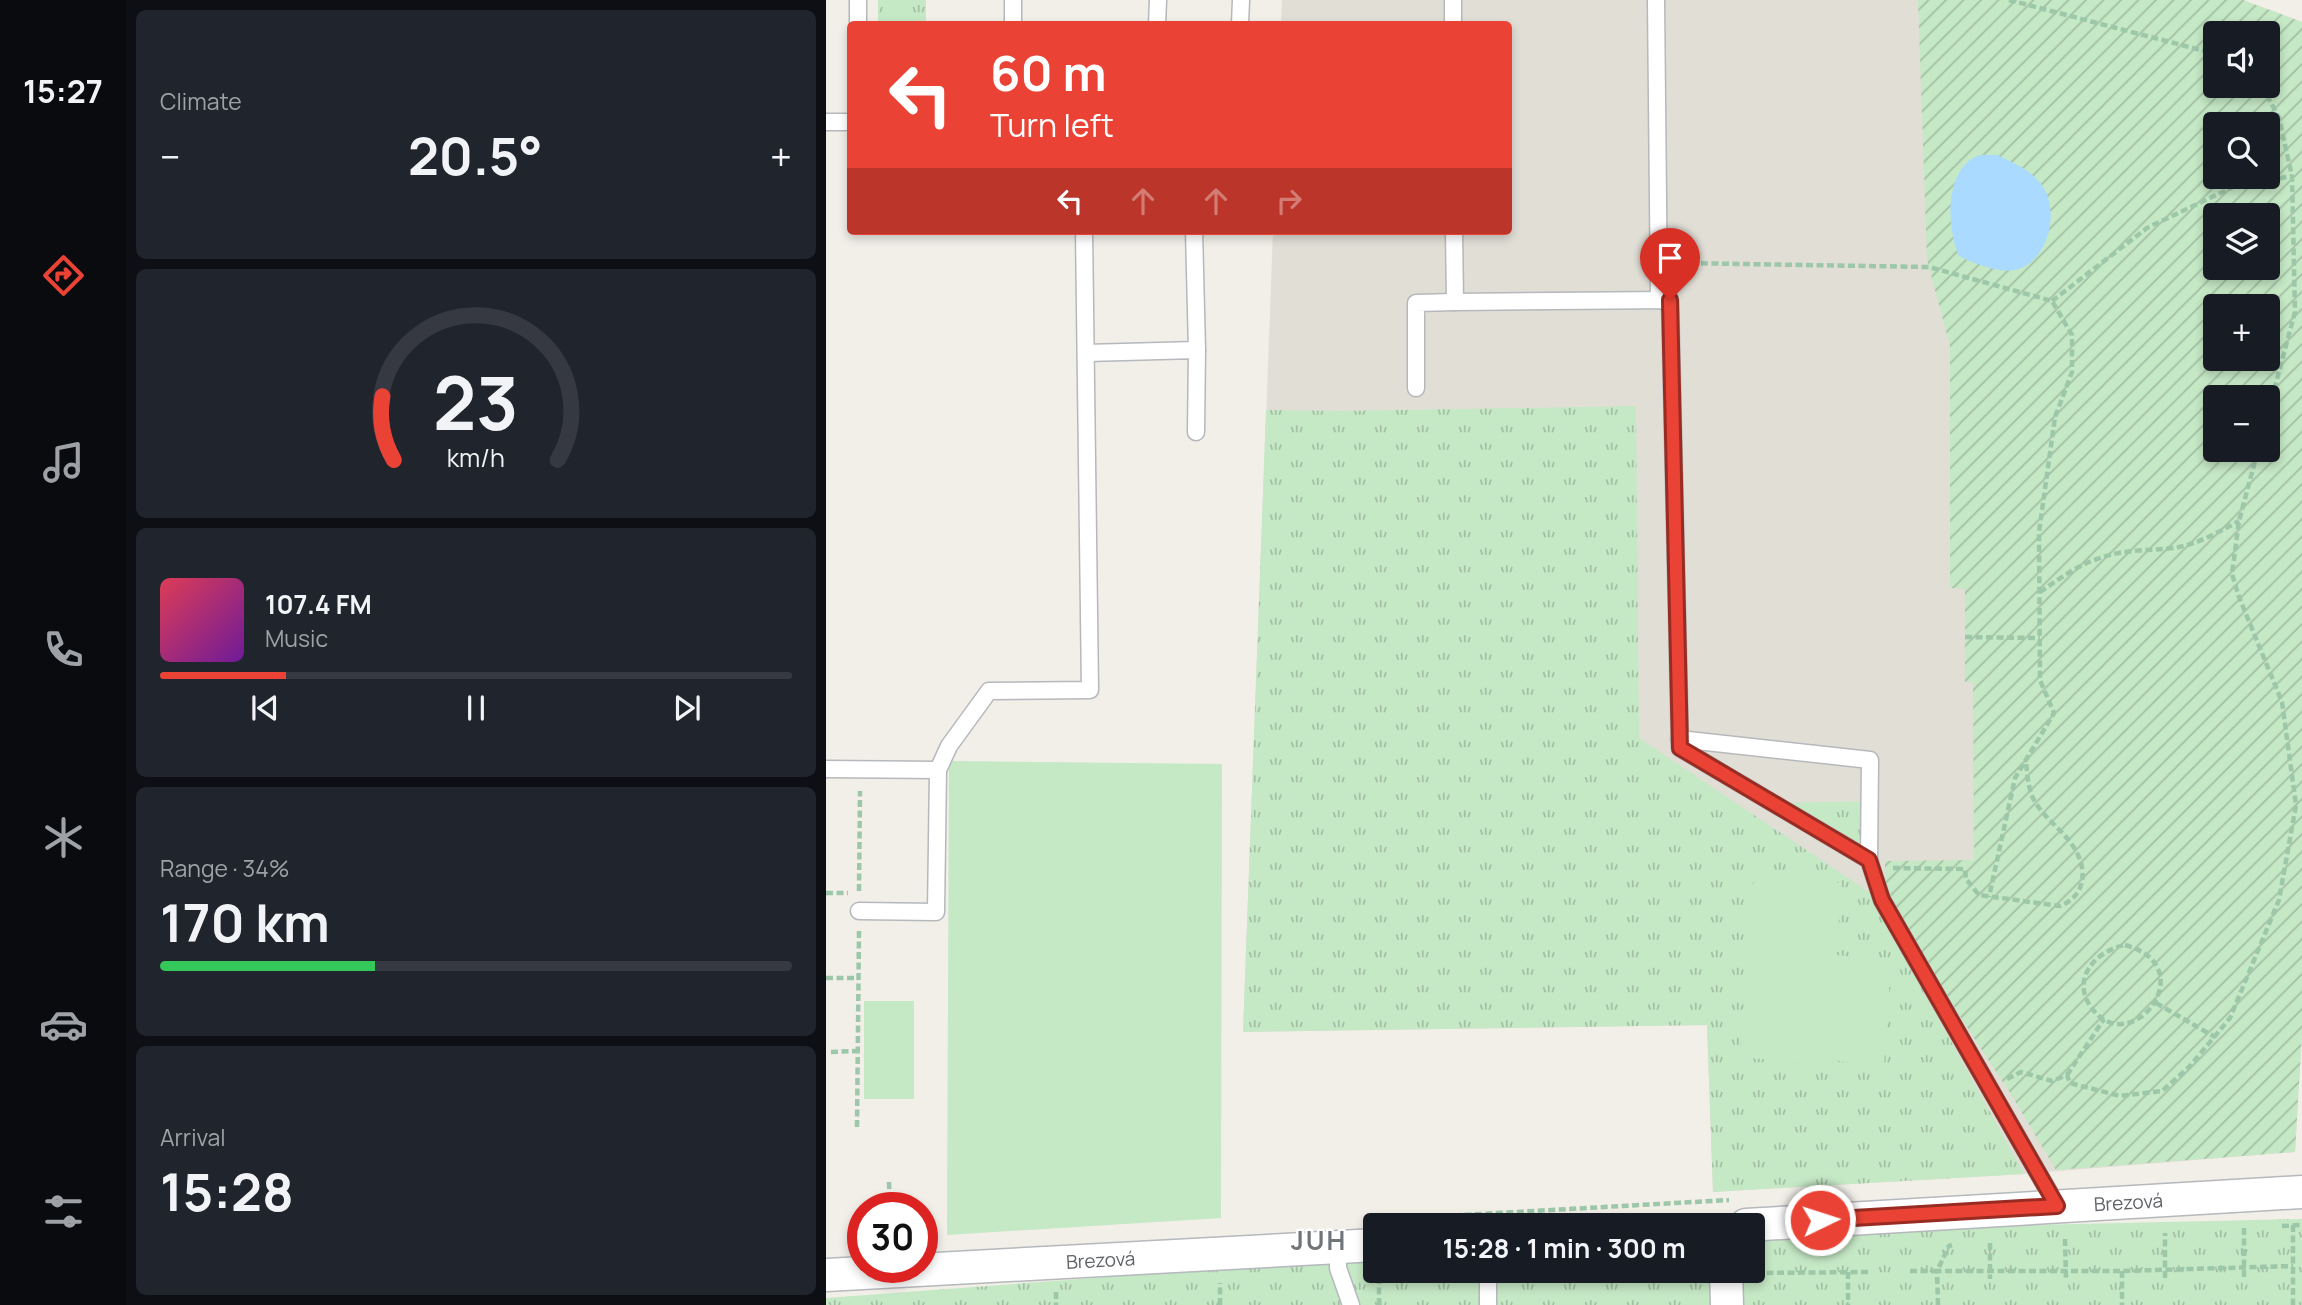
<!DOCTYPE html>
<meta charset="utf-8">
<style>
:root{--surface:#171b24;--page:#20242c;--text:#f1f3f6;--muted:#9ea1a6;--line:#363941;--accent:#ea4335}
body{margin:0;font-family:Manrope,sans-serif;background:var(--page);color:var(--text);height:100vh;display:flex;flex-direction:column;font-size:26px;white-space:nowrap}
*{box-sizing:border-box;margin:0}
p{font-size:23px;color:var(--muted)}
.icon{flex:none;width:38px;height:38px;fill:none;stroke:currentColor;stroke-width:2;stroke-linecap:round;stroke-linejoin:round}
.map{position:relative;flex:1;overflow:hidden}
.panel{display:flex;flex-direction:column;gap:10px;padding:10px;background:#0d0f14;width:700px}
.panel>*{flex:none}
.banner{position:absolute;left:21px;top:21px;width:665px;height:214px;border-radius:7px;box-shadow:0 4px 10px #0003;background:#ea4335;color:#fff;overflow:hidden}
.buttons{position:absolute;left:1377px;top:21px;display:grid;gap:14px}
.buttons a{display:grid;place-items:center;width:77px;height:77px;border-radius:7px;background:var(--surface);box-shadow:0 4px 10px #0003;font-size:35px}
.speed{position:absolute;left:21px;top:1192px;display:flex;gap:14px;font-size:35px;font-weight:700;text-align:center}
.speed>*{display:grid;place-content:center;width:91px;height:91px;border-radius:50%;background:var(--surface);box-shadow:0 4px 10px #0003;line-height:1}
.speed .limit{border:10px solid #d22;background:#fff;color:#111}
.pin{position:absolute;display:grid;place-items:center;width:60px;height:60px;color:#fff;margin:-72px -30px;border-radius:50% 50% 50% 0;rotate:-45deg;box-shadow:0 0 7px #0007}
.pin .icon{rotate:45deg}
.me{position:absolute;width:77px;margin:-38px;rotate:86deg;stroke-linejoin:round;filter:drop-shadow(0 0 5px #0008)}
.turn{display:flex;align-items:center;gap:24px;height:147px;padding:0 28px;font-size:32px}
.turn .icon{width:91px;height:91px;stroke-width:2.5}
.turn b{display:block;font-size:49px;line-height:60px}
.lanes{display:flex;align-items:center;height:66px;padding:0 28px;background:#0003;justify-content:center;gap:35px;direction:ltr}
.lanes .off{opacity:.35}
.big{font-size:52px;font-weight:700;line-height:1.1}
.panel .tile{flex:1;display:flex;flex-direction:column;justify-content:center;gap:10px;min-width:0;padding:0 24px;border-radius:10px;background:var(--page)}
.panel .dial{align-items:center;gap:0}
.dial svg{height:182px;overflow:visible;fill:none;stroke:var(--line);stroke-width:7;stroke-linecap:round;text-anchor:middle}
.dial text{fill:var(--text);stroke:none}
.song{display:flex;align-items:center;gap:21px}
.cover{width:84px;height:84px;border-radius:10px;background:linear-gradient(135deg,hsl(350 70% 55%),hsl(280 70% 35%))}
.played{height:7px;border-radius:4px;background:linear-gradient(90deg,var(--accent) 20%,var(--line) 20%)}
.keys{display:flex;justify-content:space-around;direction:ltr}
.heat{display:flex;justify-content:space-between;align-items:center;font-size:38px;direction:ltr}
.charge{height:10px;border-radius:5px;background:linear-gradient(90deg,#34c759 34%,var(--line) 0)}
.trip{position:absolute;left:537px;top:1213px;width:402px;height:70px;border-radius:7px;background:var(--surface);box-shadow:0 4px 10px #0003;font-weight:700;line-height:70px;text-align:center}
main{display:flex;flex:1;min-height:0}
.tabs{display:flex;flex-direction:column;width:126px;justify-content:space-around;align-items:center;background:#090b0e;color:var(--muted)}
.tabs .icon{width:49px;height:49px}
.tabs .on{color:var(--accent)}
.tabs b{font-size:32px;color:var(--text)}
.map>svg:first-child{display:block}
.education{fill:#e1ded6;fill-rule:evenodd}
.grass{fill:url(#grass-tufts)}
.park{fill:#c5e8c5}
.garden{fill:url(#garden-furrows);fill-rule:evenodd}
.water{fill:#aadaff}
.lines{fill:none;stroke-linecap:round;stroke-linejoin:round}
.lane-casing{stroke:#b5b8bc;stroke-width:19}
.street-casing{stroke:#b5b8bc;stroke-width:35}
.path{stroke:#9cc7a9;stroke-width:4.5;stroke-dasharray:7 3.5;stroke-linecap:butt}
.lane{stroke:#fff;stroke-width:16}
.street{stroke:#fff;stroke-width:32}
.route-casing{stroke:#982c22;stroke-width:18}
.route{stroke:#ea4335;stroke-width:12}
.labels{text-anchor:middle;stroke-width:5;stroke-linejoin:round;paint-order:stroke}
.street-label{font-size:19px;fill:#5f6368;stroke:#fff}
.district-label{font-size:26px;font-weight:bold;letter-spacing:2px;fill:#70757a;stroke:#fff}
</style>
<main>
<nav class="tabs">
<b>15:27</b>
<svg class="icon on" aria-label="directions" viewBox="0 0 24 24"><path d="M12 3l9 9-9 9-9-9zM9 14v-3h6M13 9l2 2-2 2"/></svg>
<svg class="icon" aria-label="music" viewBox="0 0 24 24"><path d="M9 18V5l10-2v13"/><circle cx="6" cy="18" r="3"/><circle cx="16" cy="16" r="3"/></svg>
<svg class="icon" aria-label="phone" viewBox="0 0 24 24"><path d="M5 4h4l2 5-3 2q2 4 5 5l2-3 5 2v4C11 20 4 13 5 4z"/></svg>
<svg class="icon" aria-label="climate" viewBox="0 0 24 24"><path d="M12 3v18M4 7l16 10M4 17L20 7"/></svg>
<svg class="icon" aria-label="car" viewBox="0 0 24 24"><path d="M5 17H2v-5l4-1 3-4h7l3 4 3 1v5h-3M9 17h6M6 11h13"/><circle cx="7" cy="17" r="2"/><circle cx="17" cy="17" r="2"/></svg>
<svg class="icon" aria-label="filters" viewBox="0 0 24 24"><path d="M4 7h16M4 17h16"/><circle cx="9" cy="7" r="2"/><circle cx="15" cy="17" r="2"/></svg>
</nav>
<section class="panel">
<div class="tile"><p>Climate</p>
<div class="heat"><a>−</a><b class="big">20.5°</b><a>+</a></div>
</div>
<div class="tile dial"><svg viewBox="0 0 100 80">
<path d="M14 69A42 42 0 1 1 86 69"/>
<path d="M14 69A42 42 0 0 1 9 41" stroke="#ea4335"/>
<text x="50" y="56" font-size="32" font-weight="700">23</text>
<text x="50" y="72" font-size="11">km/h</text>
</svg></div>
<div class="tile">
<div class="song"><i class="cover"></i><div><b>107.4 FM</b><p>Music</p></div></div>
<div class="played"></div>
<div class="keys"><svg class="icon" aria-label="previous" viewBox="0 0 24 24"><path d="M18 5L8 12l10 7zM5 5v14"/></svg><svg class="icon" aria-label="pause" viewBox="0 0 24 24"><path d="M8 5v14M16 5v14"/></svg><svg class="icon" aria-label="next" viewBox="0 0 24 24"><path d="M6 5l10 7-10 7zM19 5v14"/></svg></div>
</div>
<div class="tile"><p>Range · 34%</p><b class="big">170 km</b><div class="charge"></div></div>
<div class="tile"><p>Arrival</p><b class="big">15:28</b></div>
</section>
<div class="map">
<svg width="1476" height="1305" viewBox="0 0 1476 1305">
<defs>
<pattern id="grass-tufts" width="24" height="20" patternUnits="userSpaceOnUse" patternTransform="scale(1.75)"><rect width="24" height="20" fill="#c5e8c5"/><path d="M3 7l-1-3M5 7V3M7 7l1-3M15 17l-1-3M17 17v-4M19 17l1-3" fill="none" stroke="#a3c0a4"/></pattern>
<pattern id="garden-furrows" width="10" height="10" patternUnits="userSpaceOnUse" patternTransform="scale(1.75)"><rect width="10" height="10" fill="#c5e8c5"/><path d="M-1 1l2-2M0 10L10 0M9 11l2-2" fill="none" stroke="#a3c0a4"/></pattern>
</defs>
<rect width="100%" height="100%" fill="#f1efe8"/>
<!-- education -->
<path class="education" d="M456,0H1417L1476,22V1033L1469,1152L1198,1174L887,1192L881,1025L417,1032L447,231H682V24H455ZM1390,33H1442V86H1390ZM1390,124H1442V177H1390ZM1390,215H1442V268H1390ZM1390,306H1442V359H1390ZM1390,397H1442V450H1390Z"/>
<!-- grass -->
<g class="grass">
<rect x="52" y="0" width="48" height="24"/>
<polygon points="810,406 813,738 1043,892 1198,1174 887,1192 881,1025 417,1032 440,410 514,411"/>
<polygon points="1044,801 1043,860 946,803"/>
<polygon points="1476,1219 1476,1305 0,1305 0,1298 549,1257 550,1270 928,1270 928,1231"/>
</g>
<!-- park -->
<g class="park">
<polygon points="123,761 396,764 395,1218 121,1235"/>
<polygon points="928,876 1016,883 1010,955 1065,961 1058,1066 1002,1060 1001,1065 914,1057"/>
<rect x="38" y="1001" width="50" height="98"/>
</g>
<!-- garden -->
<path class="garden" d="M1092,0H1417L1476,22V1033L1469,1152L1230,1170L1186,1096L1109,978L1059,892V861L1148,860L1147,682H1139V589L1124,588V346L1101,260ZM1390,33H1442V86H1390ZM1390,124H1442V177H1390ZM1390,215H1442V268H1390ZM1390,306H1442V359H1390ZM1390,397H1442V450H1390Z"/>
<!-- water -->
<path class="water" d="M1171,155C1187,163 1204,169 1215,184C1234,209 1224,256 1195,268C1178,276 1149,264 1133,256C1121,229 1118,173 1149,157C1155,154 1164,155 1171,155Z"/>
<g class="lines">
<!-- lane casing -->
<g class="lane-casing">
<g id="lane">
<polyline points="32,0 32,24"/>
<polyline points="627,0 627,24"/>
<polyline points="830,0 833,300"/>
<polyline points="187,24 187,0"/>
<polyline points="331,24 332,0"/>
<polyline points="414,24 415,0"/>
<polyline points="0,122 24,122"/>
<polyline points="368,231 371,350"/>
<polyline points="629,302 844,300 854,748 1043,860 1056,900 1231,1206"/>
<polyline points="260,353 371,350 370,432"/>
<polyline points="590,388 590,303 629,302 628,231"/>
<polyline points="853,739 1044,760 1043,860"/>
<polyline points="0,769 112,770 110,912 33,911"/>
<polyline points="112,770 123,746 163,691 264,690 258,231"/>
<polyline points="512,1247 512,1268 525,1305"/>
<polyline points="662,1270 662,1305"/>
</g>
</g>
<!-- street casing -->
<g class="street-casing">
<g id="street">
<path id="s1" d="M920,1225L1476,1192"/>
<polyline points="900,1270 901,1305"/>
<path id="s2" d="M0,1275L550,1245"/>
</g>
</g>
<!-- path -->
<g class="path">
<polyline points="1183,0 1390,54"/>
<polyline points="1436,86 1453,118 1466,176 1469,312 1442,413"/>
<polyline points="854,263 1103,267 1226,301 1246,335 1246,372 1229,417 1213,532 1214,680 1228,713 1189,778 1163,897"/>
<polyline points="1226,301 1321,228 1407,187 1466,176"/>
<path d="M1214,592C1232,580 1250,566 1271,559C1297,549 1320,551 1347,548C1371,545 1392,532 1413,521"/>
<polyline points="1139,637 1214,638"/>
<path d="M1067,868L1139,869L1140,879L1153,895L1234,906C1257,897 1262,875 1251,853C1241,832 1217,819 1207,798C1202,787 1201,773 1200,761"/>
<polyline points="33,891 34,791"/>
<polyline points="0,893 22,893"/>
<path d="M1299,945C1381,967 1301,1066 1263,1004C1246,976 1272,950 1299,945Z"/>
<polyline points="0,978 32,978"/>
<polyline points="1330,1003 1389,1037"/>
<polyline points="5,1052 32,1051"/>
<polyline points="1241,1075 1278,1019"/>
<polyline points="1181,1079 1195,1072 1226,1081 1241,1075 1244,1083 1294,1096 1336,1091 1364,1066 1404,1018 1453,900 1470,805 1456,702 1413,597 1406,574 1413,521 1432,450"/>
<polyline points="31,1127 33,931"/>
<polyline points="63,1182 64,1208"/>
<polyline points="565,1219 903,1200"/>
<polyline points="1467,1225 1467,1305"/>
<polyline points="1456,1226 1475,1225"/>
<polyline points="1418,1228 1418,1278"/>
<polyline points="1239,1239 1240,1279"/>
<polyline points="1164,1243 1164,1279"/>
<polyline points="1084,1271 1111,1271 1123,1246 1126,1245"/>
<polyline points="1296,1271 1296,1305"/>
<polyline points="1022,1272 1022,1305"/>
<polyline points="930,1273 1045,1272"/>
<polyline points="1339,1278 1339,1233"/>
<polyline points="230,1292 230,1305"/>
<polyline points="394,1305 394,1283"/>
<polyline points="553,1305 553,1274"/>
<polyline points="1112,1305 1111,1271 1296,1271 1467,1266"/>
</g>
<!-- lane -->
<use href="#lane" class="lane"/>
<!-- street -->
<use href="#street" class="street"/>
</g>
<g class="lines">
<!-- route casing -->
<g class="route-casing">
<polyline id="route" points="844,300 854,748 1043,860 1056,900 1231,1206 994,1220"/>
</g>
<!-- route -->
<use href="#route" class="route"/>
</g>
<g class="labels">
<!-- street labels -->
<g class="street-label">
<text dy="7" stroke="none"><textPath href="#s1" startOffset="383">Brezová</textPath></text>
<text dy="7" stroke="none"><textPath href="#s2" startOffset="275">Brezová</textPath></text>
</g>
<!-- district labels -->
<g class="district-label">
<text x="493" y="1250">JUH</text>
</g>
</g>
</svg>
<div class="buttons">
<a><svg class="icon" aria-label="sound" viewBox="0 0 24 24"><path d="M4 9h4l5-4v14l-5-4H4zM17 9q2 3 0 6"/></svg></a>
<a><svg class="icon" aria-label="search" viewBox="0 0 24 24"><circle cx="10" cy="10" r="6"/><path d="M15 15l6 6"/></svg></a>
<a><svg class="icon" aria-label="layers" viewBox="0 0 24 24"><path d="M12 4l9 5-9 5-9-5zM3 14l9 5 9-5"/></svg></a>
<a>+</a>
<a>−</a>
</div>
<div class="speed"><div class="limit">30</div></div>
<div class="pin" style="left:844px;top:300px;background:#d93025"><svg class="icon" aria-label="arrive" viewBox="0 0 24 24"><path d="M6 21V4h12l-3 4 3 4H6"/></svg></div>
<svg class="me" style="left:994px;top:1220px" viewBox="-20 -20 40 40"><circle r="17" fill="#ea4335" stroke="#fff" stroke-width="3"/><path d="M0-11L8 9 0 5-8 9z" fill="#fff"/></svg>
<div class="trip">15:28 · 1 min · 300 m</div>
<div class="banner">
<div class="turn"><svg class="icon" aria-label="left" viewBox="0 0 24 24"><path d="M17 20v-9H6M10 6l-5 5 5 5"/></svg><div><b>60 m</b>Turn left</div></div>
<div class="lanes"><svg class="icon" aria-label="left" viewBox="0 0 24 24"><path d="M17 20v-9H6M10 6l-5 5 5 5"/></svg><svg class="icon off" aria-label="ahead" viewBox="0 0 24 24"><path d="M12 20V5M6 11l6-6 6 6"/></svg><svg class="icon off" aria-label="ahead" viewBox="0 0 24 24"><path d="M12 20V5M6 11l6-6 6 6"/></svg><svg class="icon off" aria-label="right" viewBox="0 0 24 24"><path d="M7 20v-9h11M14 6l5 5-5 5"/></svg></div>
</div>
</div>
</main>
